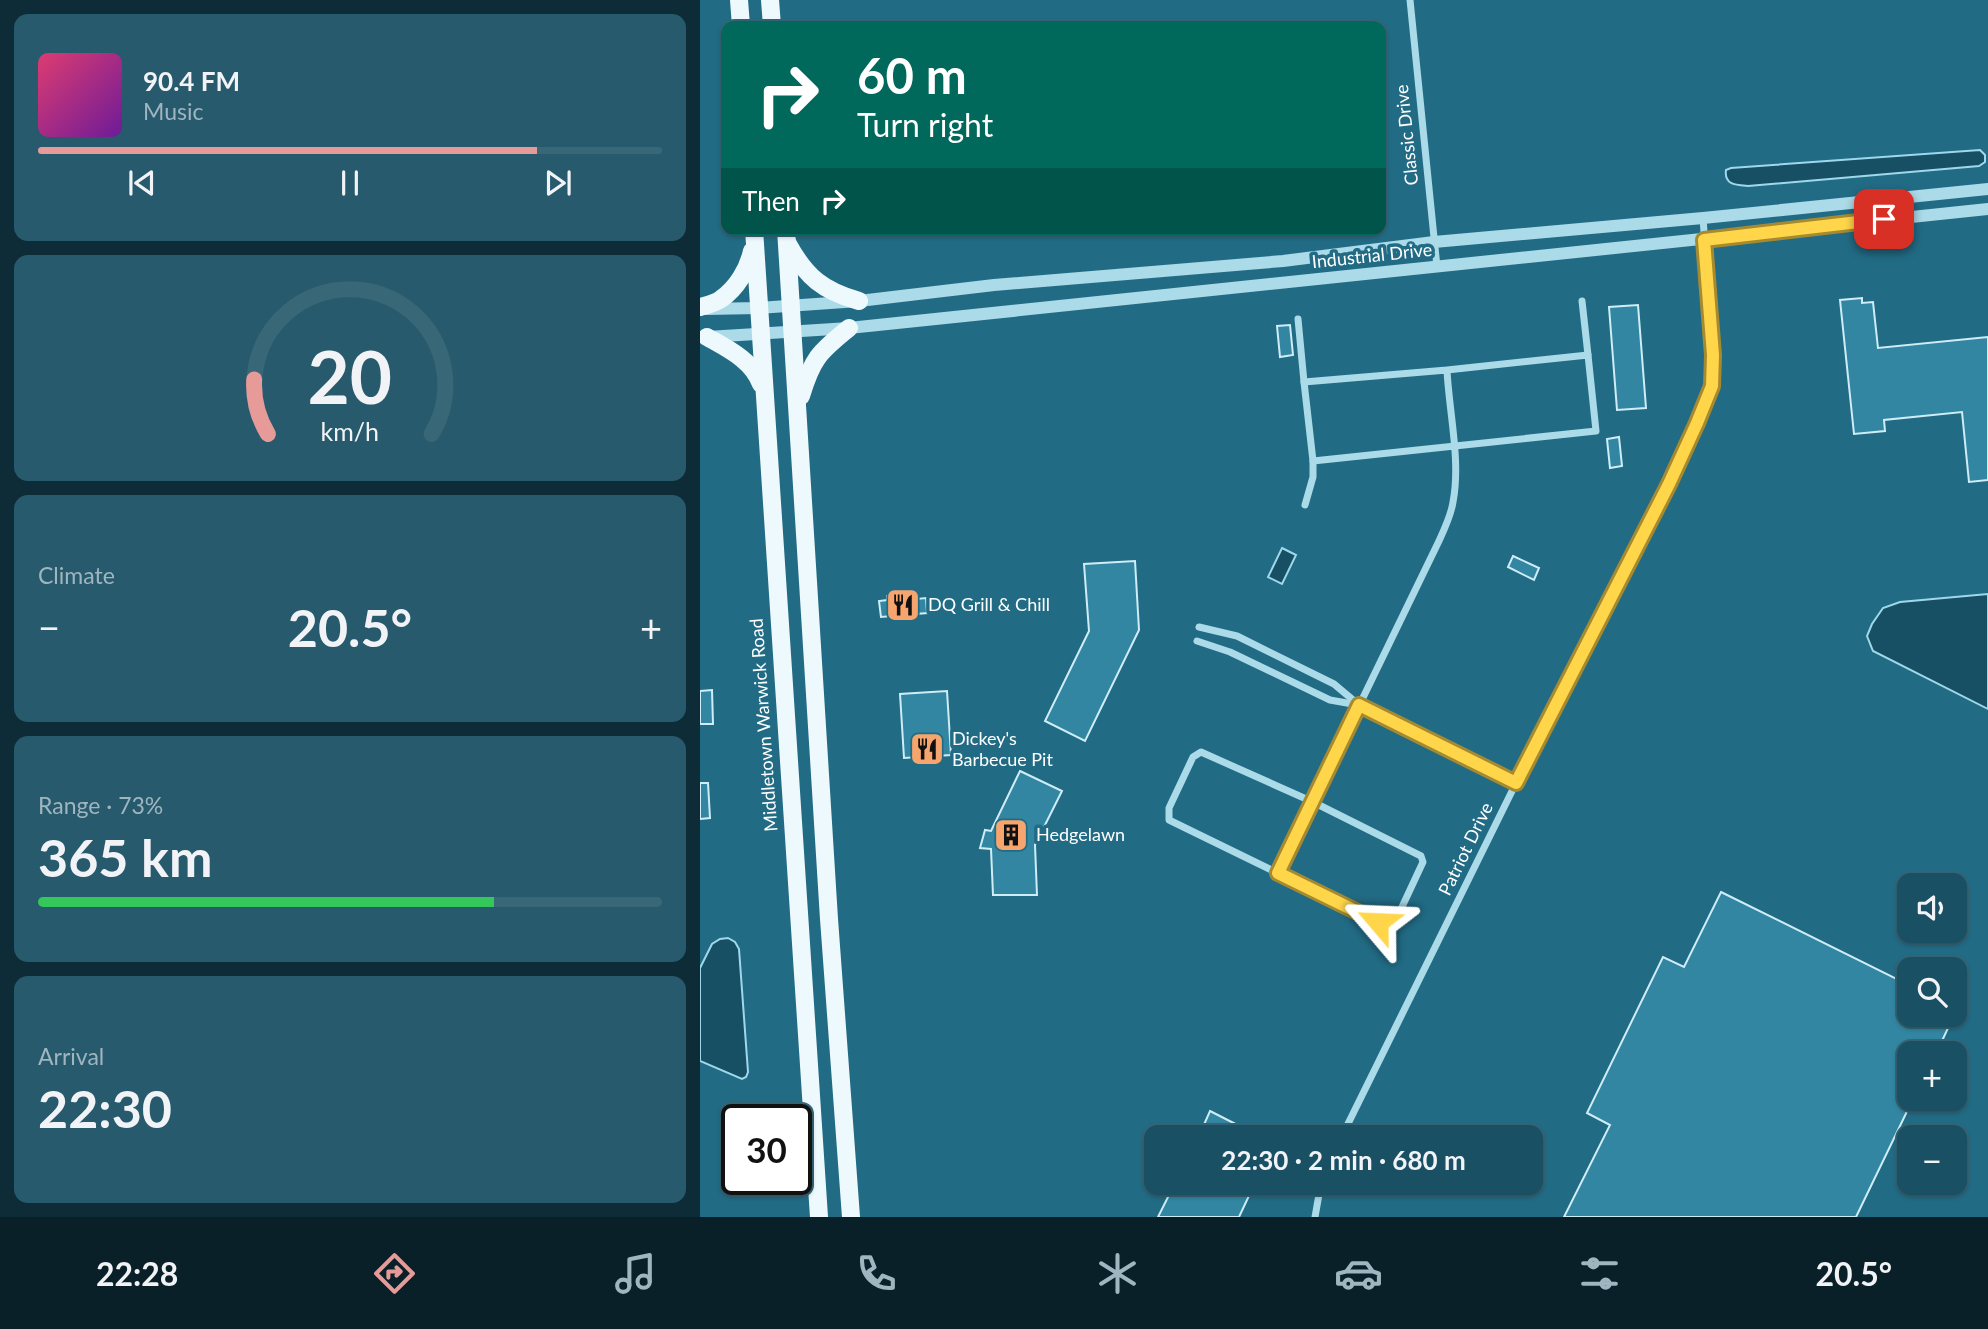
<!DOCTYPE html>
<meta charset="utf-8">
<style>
:root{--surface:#1a5064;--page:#275a6d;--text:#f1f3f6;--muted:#9fb5bf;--line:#386778;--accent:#e69b98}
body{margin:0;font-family:Lato,sans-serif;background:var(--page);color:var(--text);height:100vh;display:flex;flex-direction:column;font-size:26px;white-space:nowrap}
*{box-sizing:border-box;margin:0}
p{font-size:23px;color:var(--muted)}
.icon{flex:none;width:38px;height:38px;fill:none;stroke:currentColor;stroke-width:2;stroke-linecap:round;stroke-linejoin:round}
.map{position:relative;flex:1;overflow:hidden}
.drawer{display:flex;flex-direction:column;gap:14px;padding:14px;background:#0e2c37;width:700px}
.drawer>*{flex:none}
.hud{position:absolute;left:21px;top:21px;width:665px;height:214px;border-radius:14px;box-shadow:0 2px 5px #0004,0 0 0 2px var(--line);background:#00695c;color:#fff;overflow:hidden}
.controls{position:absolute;left:1197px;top:873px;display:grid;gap:14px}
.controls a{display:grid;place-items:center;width:70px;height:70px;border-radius:14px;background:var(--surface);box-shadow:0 2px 5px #0004,0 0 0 2px var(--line);font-size:35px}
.speed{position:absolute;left:21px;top:1104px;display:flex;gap:14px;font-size:35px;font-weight:700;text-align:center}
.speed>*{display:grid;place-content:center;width:91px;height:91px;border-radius:50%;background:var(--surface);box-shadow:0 2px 5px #0004,0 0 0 2px var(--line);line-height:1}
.speed .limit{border:4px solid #111;border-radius:10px;background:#fff;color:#111}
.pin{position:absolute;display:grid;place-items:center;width:60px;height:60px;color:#fff;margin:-30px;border-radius:14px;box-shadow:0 4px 10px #0006}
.me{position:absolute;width:77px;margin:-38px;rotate:296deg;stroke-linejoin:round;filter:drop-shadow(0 0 5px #0008)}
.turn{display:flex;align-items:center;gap:24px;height:147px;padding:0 21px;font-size:32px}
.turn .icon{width:91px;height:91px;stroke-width:2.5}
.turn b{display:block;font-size:49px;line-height:60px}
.then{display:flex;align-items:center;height:66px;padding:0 21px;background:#0003;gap:14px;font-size:26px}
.big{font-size:52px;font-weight:700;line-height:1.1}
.drawer .widget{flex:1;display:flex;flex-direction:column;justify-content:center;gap:10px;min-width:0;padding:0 24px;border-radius:14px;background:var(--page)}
.drawer .dial{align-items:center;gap:0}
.dial svg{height:182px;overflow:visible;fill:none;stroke:var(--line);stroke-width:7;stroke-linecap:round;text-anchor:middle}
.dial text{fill:var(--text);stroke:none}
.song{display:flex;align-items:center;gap:21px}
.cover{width:84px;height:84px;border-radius:10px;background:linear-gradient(135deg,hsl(340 70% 55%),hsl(280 70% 35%))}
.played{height:7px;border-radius:4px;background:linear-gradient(90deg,var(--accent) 80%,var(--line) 80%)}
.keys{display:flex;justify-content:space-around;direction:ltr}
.heat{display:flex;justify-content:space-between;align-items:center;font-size:38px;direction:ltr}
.charge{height:10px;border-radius:5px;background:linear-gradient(90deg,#34c759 73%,var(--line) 0)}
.trip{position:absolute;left:444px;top:1125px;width:399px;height:70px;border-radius:14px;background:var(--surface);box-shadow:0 2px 5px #0004,0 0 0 2px var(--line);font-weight:700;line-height:70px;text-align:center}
.menu{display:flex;height:112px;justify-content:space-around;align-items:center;background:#0a2028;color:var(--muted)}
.menu .icon{width:49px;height:49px}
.menu .on{color:var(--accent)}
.menu b{font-size:32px;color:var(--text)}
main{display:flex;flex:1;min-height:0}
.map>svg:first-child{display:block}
.water{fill:#175065;stroke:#9fd8ea;stroke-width:2}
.building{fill:#3286a2;stroke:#cfedf7;stroke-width:2}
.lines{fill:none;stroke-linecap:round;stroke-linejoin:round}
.minor{stroke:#abdae9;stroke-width:7}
.tertiary{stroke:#abdae9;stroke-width:12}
.primary{stroke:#eef9fe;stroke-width:18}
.route-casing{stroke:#a68a30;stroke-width:18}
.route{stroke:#ffd54a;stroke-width:12}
.labels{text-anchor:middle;stroke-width:7;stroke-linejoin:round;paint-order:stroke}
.street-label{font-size:18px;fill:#fff;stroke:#226b85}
.poi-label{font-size:18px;fill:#fff;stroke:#226b85;text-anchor:start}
</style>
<main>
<section class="drawer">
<div class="widget">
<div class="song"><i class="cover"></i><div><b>90.4 FM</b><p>Music</p></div></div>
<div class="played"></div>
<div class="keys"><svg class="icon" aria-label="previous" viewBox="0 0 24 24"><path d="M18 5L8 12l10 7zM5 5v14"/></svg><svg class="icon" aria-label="pause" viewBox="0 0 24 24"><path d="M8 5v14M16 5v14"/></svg><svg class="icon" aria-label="next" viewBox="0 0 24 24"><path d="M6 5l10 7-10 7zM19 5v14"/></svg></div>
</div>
<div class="widget dial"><svg viewBox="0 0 100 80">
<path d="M14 69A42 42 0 1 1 86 69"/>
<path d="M14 69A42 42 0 0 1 8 45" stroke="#e69b98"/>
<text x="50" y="56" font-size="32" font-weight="700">20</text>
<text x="50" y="72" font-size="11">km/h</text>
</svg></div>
<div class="widget"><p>Climate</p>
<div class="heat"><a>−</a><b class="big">20.5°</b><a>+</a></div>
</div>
<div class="widget"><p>Range · 73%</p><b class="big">365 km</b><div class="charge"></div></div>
<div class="widget"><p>Arrival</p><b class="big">22:30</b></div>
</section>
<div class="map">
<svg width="1288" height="1217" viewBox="0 0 1288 1217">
<rect width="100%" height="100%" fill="#226b85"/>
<!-- water -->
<g class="water">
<path d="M1280,150L1285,155V162L1279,166L1048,186C1036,185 1024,185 1026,170L1031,168Z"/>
<polygon points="582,548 596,555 582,584 568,577"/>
<polygon points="1288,594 1288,709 1173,651 1167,636 1172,624 1183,608 1200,602"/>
<polygon points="28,938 35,942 39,949 48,1072 46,1077 42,1079 0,1061 0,968 12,944 20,939"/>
</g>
<!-- building -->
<g class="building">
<polygon points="1162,298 1162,303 1173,302 1178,348 1288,337 1288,480 1269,482 1262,412 1184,420 1185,431 1154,434 1140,300"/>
<polygon points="938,305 946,408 917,410 909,307"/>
<polygon points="590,325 593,355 580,357 577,326"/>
<polygon points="919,437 922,466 910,468 907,439"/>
<polygon points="813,556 839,568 834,580 808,567"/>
<polygon points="435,561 439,630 385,741 345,721 389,631 384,564"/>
<polygon points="216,594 217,599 226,598 227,613 181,617 179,601 187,600 187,596"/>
<polygon points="12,690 13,724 0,724 0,691"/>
<polygon points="247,691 251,755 204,758 200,694"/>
<polygon points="320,771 362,791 335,845 337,895 293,895 291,849 280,848 285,830 291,831"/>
<polygon points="0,783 8,783 10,818 0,819"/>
<polygon points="1021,892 1209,985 1209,1015 1254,1015 1236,1054 1209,1054 1209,1099 1213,1099 1156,1217 864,1217 910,1125 887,1113 963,957 984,967"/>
<polygon points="510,1111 563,1138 498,1138"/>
<polygon points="475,1183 555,1183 539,1217 458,1217"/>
</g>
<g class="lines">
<!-- minor -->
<g class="minor">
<polyline points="710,0 737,267"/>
<polyline points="882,301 888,355"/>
<polyline points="598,319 604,382"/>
<polyline points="605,505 613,477 613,461"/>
<polyline points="499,627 537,636 634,684 659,705 816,783"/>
<polyline points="497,641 530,652 630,700 658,705"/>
<polygon points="501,752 613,802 721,856 723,862 695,922 691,925 678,922 469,820 469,808 493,757"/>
<path d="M578,873L738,543C744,530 751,516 753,502C761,461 749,412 747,370L604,382L613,461L896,431L888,355L747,370"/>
<polyline points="641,1138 816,783 969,484 997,423 1012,386 1013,355 1003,218"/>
<polyline points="615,1217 621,1183"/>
</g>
<!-- tertiary -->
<g class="tertiary">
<polyline points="6,309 58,308 159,301 294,285 583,261 734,242 1003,218 1288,189"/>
<polyline points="7,337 149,328 1288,209"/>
</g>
<!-- primary -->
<g class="primary">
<polyline points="39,0 41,26"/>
<polyline points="70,0 72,26"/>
<polyline points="54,229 119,1217"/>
<polyline points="86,229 129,919 151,1217"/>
<path d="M88,244C106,277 123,291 159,301"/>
<path d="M0,307C7,305 16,303 21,299C37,288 48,269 52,251"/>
<path d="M7,337C28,349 52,360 61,384"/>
<path d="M101,396C112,359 119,352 149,328"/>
</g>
</g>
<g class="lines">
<!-- route casing -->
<g class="route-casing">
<polyline id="route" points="678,922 578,873 659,705 816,783 969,484 997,423 1012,386 1013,355 1004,240 1184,219"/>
</g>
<!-- route -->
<use href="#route" class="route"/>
</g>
<!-- icons -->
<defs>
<g id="restaurant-square" transform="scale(1.75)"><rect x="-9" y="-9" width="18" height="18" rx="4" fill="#f5a56d" stroke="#226b85"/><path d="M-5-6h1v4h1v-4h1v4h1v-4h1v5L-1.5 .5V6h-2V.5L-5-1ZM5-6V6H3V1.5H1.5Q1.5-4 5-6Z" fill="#111"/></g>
<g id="building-square" transform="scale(1.75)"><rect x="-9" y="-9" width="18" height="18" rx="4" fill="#f5a56d" stroke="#226b85"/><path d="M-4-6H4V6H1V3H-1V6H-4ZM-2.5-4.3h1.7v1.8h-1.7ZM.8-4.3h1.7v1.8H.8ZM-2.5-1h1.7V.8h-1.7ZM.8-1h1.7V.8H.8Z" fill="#111"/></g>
</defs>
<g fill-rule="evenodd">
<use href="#restaurant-square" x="203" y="605"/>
<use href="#restaurant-square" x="227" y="749"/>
<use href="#building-square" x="311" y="835"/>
</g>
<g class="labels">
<!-- street labels -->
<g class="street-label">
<text transform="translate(707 135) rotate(-96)" y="6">Classic Drive</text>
<text transform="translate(672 256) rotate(-6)" y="6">Industrial Drive</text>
<text transform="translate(64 725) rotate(-94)" y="6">Middletown Warwick Road</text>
<text transform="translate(766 849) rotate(-64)" y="6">Patriot Drive</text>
</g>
<!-- poi labels -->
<g class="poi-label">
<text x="228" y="611">DQ Grill &amp; Chill</text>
<text x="252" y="745">Dickey's<tspan x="252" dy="21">Barbecue Pit</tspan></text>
<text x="336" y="841">Hedgelawn</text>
</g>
</g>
</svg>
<div class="controls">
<a><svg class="icon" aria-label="sound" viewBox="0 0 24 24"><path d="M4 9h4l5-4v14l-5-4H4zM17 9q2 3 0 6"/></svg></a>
<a><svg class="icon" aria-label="search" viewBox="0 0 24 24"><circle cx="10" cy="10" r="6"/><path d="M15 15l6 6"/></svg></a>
<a>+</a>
<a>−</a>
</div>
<div class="speed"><div class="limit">30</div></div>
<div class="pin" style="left:1184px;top:219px;background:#d93025"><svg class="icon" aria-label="arrive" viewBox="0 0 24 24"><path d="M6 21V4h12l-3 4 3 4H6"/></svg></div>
<svg class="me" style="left:678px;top:922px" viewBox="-20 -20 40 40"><path d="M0-17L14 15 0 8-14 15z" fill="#ffd54a" stroke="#fff" stroke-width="4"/></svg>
<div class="trip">22:30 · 2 min · 680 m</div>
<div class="hud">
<div class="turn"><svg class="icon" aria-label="right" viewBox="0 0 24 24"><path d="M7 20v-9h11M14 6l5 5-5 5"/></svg><div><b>60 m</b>Turn right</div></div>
<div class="then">Then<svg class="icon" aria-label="right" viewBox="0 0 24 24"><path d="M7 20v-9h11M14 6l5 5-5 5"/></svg></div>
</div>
</div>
</main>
<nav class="menu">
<b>22:28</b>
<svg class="icon on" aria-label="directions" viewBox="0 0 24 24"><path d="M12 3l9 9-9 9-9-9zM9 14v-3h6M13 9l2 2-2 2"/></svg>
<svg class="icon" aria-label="music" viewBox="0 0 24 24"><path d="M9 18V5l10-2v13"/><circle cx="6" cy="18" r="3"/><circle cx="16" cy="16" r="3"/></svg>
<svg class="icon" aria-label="phone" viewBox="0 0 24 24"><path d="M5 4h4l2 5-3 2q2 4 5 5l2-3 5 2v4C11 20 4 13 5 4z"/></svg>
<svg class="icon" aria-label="climate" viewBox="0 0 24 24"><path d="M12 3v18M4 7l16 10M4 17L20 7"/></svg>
<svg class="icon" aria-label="car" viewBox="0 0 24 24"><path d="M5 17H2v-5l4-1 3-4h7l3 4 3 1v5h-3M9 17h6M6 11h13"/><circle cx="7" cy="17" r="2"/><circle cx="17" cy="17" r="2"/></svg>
<svg class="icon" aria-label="filters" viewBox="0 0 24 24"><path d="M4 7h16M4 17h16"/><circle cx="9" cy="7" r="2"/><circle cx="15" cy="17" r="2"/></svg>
<b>20.5°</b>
</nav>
